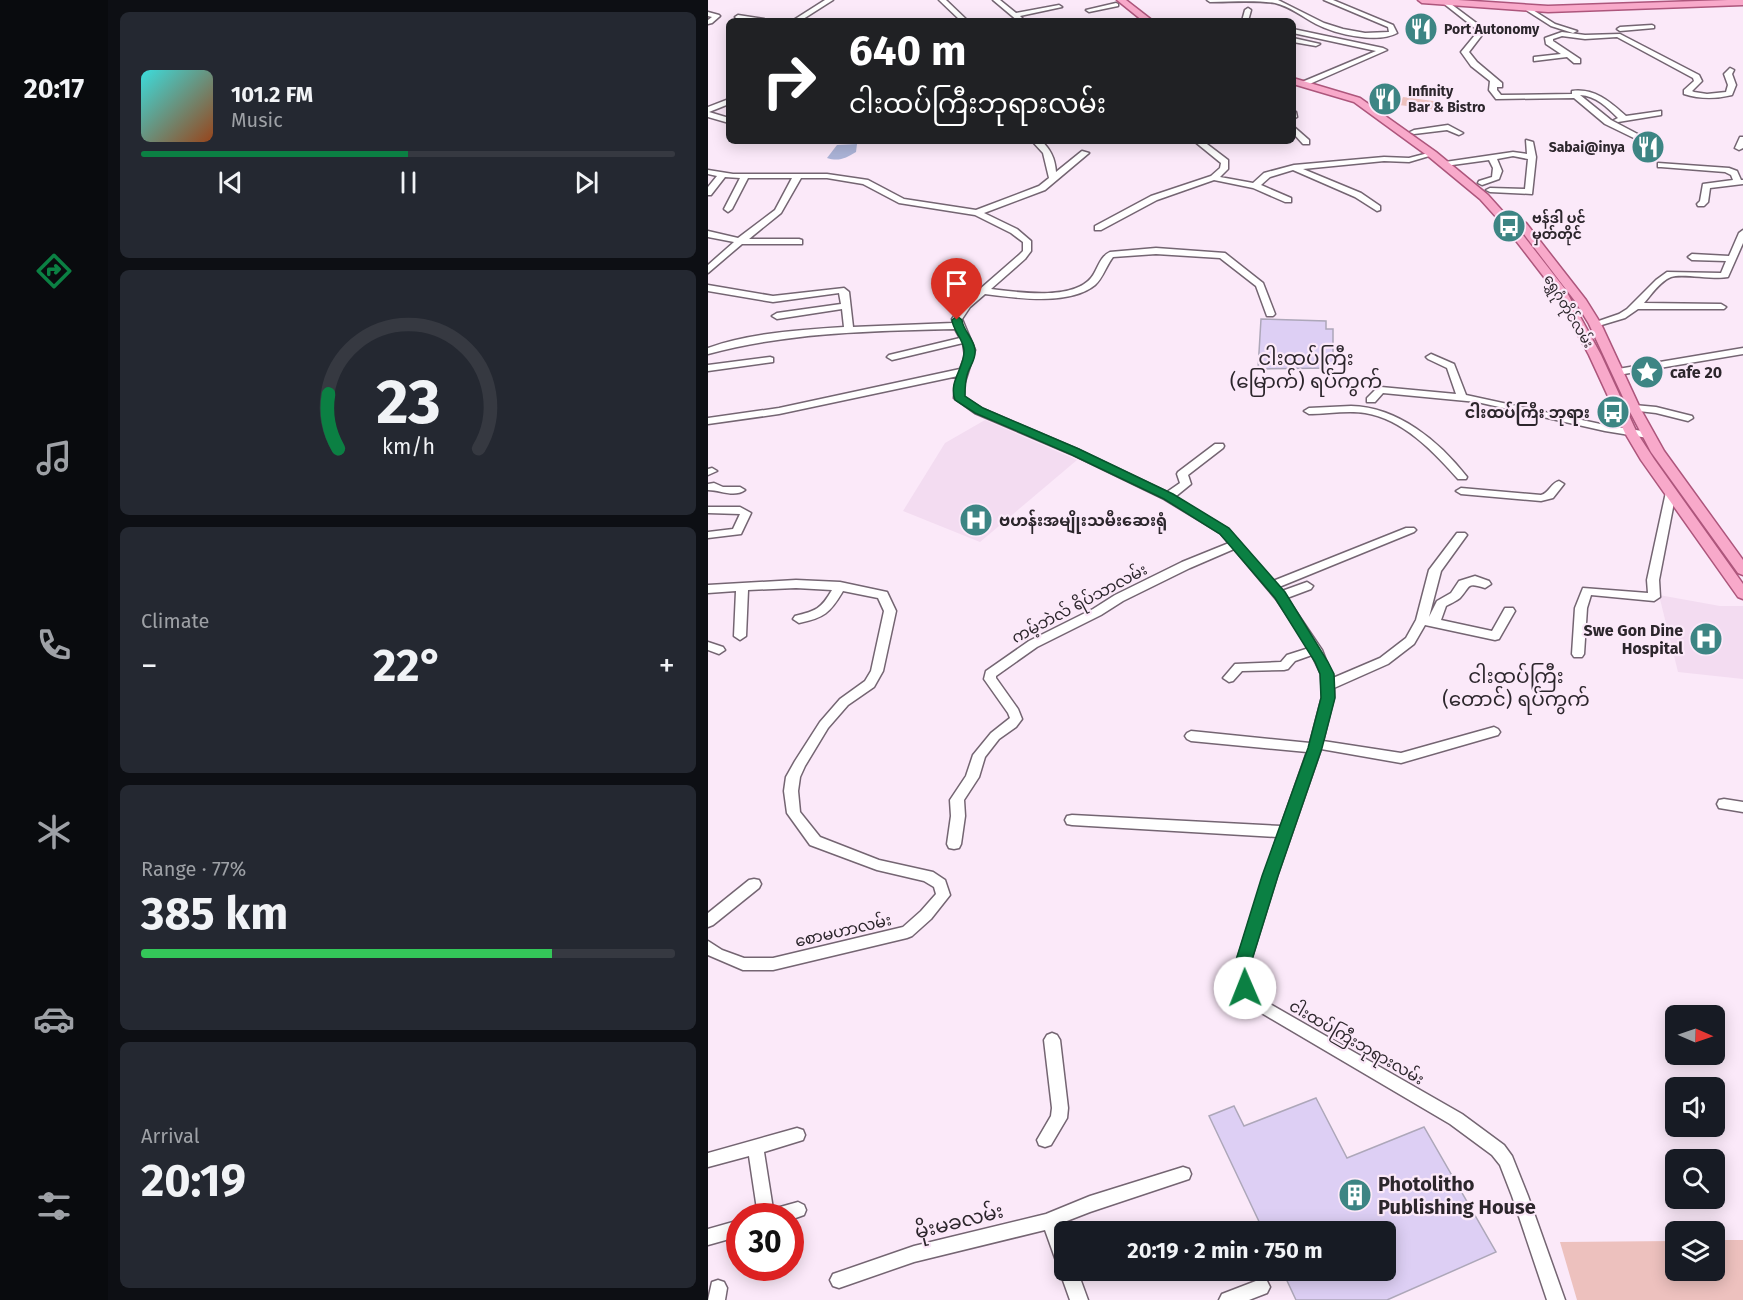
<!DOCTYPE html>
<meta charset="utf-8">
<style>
:root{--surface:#171b24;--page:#242831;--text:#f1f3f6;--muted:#9ea1a6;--line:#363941;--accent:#0b8043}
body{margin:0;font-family:"Fira Sans","Noto Sans Myanmar",sans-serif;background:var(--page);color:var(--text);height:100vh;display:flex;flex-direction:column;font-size:22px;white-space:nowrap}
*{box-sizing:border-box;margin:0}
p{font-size:20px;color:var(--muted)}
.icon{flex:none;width:33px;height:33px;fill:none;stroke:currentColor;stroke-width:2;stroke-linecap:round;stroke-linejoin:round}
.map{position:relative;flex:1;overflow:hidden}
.details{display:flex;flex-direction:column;gap:12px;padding:12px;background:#0d0f14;width:600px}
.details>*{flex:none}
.banner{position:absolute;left:18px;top:18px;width:570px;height:126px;border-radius:9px;box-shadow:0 3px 15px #0003;background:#202124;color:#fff;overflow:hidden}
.needle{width:39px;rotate:92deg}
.controls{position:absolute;left:957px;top:1005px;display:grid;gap:12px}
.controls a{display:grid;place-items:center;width:60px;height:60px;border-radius:9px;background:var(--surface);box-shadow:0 3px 15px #0003;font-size:30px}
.speed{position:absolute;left:18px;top:1203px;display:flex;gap:12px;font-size:30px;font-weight:700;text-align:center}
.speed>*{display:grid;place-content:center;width:78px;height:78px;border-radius:50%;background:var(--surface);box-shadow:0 3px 15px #0003;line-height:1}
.speed .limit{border:9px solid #d22;background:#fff;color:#111}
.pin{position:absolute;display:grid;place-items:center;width:51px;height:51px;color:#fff;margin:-62px -26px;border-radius:50% 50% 50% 0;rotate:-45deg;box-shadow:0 0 6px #0007}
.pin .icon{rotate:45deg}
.me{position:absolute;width:66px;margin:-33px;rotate:359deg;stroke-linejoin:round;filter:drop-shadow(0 0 4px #0008)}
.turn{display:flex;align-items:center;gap:21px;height:126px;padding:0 24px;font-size:27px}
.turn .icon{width:78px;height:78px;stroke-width:2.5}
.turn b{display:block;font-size:42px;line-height:51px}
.big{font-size:45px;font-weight:700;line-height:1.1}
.details .tile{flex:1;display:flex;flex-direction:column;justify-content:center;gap:9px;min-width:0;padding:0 21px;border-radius:9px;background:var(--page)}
.details .dial{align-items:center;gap:0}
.dial svg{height:156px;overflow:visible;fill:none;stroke:var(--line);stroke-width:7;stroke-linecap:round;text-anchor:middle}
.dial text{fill:var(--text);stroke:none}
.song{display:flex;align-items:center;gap:18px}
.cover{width:72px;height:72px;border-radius:9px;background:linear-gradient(135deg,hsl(180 70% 55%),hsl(20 70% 35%))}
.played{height:6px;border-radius:3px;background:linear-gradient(90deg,var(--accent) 50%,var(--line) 50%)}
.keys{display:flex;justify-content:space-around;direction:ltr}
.heat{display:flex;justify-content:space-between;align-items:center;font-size:33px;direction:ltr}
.charge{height:9px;border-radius:4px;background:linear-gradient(90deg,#34c759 77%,var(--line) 0)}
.trip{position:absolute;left:346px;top:1221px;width:342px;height:60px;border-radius:9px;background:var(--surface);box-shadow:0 3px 15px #0003;font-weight:700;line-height:60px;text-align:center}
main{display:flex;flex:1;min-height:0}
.dock{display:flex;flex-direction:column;width:108px;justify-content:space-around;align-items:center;background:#090b0e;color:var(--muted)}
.dock .icon{width:42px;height:42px}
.dock .on{color:var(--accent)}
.dock b{font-size:27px;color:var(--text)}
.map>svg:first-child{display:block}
.built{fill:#f3dcf1}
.green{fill:#edc1be}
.water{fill:#acb4d8}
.building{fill:#ddcff4;stroke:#ada7b9;stroke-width:1.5}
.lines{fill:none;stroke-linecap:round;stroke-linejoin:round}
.minor-casing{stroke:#746572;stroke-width:3}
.major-casing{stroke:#ad567c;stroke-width:3}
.minor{fill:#fff;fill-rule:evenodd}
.major{fill:#f8a9ca;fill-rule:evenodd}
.route{fill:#0b8043;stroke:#07532c;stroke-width:1.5}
.labels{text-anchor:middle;stroke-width:4.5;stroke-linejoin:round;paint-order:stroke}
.far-poi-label{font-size:14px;font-weight:bold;fill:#2c262c;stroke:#fbe9f9;text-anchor:start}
.far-street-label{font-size:14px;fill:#2c262c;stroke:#fbe9f9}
.poi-label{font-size:16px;font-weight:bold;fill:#2c262c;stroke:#fbe9f9;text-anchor:start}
.street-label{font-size:16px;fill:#2c262c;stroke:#fbe9f9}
.quarter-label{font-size:20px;fill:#2c262c;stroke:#fbe9f9}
.near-poi-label{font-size:20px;font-weight:bold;fill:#2c262c;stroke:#fbe9f9;text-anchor:start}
.near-street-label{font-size:20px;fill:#2c262c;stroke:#fbe9f9}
</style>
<main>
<nav class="dock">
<b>20:17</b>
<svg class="icon on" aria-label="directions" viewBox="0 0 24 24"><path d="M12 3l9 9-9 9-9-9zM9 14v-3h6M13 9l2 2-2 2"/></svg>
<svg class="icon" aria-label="music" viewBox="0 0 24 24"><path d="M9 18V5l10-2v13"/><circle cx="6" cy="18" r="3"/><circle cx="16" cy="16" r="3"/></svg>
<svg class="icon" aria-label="phone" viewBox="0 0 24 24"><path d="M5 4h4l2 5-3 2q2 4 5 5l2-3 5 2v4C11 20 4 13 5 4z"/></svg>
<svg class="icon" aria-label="climate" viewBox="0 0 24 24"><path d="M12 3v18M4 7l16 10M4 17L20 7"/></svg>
<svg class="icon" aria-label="car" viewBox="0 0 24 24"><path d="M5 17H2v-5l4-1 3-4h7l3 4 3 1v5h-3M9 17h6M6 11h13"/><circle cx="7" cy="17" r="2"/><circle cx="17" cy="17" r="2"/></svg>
<svg class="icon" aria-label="filters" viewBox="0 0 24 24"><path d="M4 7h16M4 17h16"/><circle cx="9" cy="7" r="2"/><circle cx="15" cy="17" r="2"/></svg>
</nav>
<section class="details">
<div class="tile">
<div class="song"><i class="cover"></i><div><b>101.2 FM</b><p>Music</p></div></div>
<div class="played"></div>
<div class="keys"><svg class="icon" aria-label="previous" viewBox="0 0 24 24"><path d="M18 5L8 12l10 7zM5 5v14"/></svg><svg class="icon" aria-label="pause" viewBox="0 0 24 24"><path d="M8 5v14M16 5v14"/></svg><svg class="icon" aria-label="next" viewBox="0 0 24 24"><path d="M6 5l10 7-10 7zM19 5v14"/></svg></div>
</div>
<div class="tile dial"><svg viewBox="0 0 100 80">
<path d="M14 69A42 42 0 1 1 86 69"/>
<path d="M14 69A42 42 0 0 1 9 41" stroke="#0b8043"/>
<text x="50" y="56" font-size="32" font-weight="700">23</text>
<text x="50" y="72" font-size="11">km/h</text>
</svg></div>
<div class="tile"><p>Climate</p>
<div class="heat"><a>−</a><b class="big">22°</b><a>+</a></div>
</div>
<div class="tile"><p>Range · 77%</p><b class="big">385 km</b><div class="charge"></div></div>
<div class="tile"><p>Arrival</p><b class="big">20:19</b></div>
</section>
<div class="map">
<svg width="1035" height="1300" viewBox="0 0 1035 1300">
<rect width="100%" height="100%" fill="#fbe9f9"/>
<!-- built -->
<g class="built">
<polygon points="277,420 369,460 272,542 195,511 237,443"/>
<polygon points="951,595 1012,606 1035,606 1035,679 970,672"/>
</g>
<!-- green -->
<g class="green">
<polygon points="695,97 733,102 730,110 691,105"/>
<polygon points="1007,1240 1035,1240 1035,1300 869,1300 852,1242 967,1241 968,1270 1006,1270"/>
</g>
<!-- water -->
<path class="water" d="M149,144L148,152C138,158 131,162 119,158L129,145Z"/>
<!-- building -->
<g class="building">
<polygon points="553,319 618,321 618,329 625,329 625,368 550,369"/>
<polygon points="608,1098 639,1158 716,1127 788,1252 679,1300 588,1300 574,1270 678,1270 678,1232 556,1232 501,1116 526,1106 536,1126"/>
</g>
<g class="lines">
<!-- minor casing -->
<g class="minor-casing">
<g id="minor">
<polygon points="117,0 125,0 92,21 84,21"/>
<polygon points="231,0 238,0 260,21 253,21"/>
<polygon points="285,0 292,0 308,13 351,5 354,7 312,16 316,20 310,21"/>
<path d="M499,0H570L616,23L635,29L657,33L681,32L680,27L616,0H625L685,25L689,33C669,44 627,34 608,24C595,17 581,6 567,3C547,0 523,2 502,2Z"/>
<path d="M735,1H739L775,28L774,35L761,52L769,62L794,83V87H789V90L793,95L864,94V91C887,88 902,102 918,116L953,111V115L910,122L906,120L910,118C899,107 888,96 872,95L903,120L941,140L934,142L897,124L866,98L788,99L781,90L782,81L763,66L753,52L767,35L768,29L735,3Z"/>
<polygon points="408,3 410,4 410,6 381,12 378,10"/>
<polygon points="817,5 847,24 869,31 865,33 843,26 815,8 814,7"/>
<polygon points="540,8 543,10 540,21 534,21 537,10"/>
<polygon points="0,12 11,15 12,16 4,23 0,24 0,20 4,17 0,16"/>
<polygon points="30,15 56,19 59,21 28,18 27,17"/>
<polygon points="944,25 946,26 946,28 912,31 909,29 912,27"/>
<polygon points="585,29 675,48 679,50 597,86 593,84 594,82 668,51 585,33"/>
<path d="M854,32L877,35L912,34L991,75L994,81L984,91L986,92L999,94L1018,92L1020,85L1016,74L1022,68L1026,70L1024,74L1028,85L1024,95C1007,99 992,99 976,94V90L986,81L985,78L909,37L877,39L854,36L845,39V41L872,59V63H866L859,57L826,61V57L853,54L838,44L837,38Z"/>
<polygon points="585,38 612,44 608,46 585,42"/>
<polygon points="21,99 21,104 1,112 21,118 21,123 0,117 0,107"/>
<polygon points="585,112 588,112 589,117 585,119"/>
<polygon points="740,125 755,133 751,135 739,130 706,134 702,132 706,130"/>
<polygon points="585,126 601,140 601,144 595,144 585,133"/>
<polygon points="1032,137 1035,137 1035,148 1031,150 1027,148"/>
<polygon points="818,140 825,142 828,157 824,194 782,192 778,190 782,188 817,189 820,159 805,156 789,159 794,171 791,179 774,185 770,183 771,181 784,177 785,168 781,160 737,166 733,164 737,162 805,152 819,154"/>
<path d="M324,141H333C343,149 347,159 348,172L374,151L381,153L337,190L276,213L309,229L323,241V251L317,259L283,289C308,292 364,301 383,278C390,270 391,257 402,252L448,248L517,253L555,283L567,314L565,316H559L548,286L512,258L448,254L405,257C398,266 395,278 387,285C361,306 308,298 277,294L262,307L254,319L267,350L256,385V397L275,409L371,450L459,492L472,483L469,474L470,472L507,444H515L516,446L515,448L480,475L483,484L467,497L520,529L565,581L698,528H706L708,530L706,532L571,587L574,591L599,582L605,586L603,589L579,598L614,650L625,678L672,658L698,638L708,620L721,570L749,533H757L759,535L733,571L721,617L729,601L743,593L751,581L767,576L781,581L783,584L777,588C758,582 763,586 752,598C748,601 742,604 738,606L733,620L784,631L797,608H805L807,611L791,639L787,640L717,625L706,644L680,664L626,688V697L615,741L693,753L786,727L790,729L792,732L790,735L693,763L613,749L569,876L543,960L542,979L544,988L555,1000L754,1114L796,1145L804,1156L820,1196L857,1300H839L804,1196L792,1165L784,1155L742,1124L545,1008C529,994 528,980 529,960L569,837L364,825L359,824L357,820L359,816L364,815L573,826L599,752L483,741L479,739L477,736L479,733L483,731L602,743L614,697L613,674L604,655L587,661L580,669L576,670L534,671L525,681L521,682L515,678L527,664L573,662L579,655L601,648L568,599L526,549L482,568L415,601L393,615L329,647L288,676V678L310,709L314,719L308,727L291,739L277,757L271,777L256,800L257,816L253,844L251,848L246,849L241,848L239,844L243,816L242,800L258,776L265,755L283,733L302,718L300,713L276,679L278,671L321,641L385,609L407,595L474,562L521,543L512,533L456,499L363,454L267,413L246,398L247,385L250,376L71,414L0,424V418L71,408L252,369L257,356L255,343L184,360L179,357L181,355L252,338L247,329C164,331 81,332 0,354V348C42,333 91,330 136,327L134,309L69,319L64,316L69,313L133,304L131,293L65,302L0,291V285L65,296L136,288L141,292L145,327L245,323L244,319L256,303L311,255L315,251V242L303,233L267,215L191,203L155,184L119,178H93L73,213L41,239H91L94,240V244H34L0,273V265L26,242L0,237V231L30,238L67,210L84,178H40L24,209L20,212L16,209L32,178L17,177L3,195H0V187L9,176L0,174V170L25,174H119L160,180L196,199L268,210L331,186L341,178L335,153Z"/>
<polygon points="486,141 495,141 520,160 520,169 512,177 545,183 556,173 586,165 676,157 701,158 724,152 728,154 701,162 676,161 595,169 653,193 672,206 672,210 669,211 647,197 585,170 562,177 553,185 583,198 583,202 577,202 545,188 506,180 449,200 393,230 387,230 387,226 443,196 503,176 512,168 513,163"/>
<polygon points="950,163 1021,168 1029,171 1033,180 1035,180 1035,184 1002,188 1000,202 996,206 990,206 989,204 992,201 995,184 1025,180 1023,175 1017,172 953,167 950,167"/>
<path d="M1035,230V243L1020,277C1005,280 974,273 963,277C952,281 943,295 936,303L1013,304L1018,307L1016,309H930L917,318L887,327L882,324L911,314L919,309L948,280L959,272L1013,273L1018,261L984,260L980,257L984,254L1021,256L1031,233Z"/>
<polygon points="1035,348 1035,354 910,375 905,372 910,369"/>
<polygon points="723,354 746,364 758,395 897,425 940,432 945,435 940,438 897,431 769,402 675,393 667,402 659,402 659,398 669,388 673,387 748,394 739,368 720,359 718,357"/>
<polygon points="62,357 65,358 65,362 0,371 0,365"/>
<polygon points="926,405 948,407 984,416 985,418 980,421 948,413 922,410 922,406"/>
<path d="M643,406C690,407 731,441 759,477L758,479H750C726,452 695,419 657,413C639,410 619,414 601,414L596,411L601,408Z"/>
<polygon points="4,468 9,471 0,475 0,469"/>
<path d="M851,481L856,484L845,498L833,501L753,494L748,491L753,488L833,495C841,493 843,483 851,481Z"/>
<path d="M6,483L15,487H32L37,490C26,498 12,490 0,490V484Z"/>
<polygon points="963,489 968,492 951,580 952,597 946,601 883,595 879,608 876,654 874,657 866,657 864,654 867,608 875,588 940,593 939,580 958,492"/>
<polygon points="0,507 32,507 43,513 33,534 0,538 0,532 25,529 32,514 0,513"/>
<path d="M88,580L132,582L179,592L188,611L175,671L166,687L140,705L120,728L97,766L92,777L90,791L92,812L112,837L171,860L225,872L237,880L242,895L223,919L204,936L199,938L65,970H35L0,955V941L14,950L36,958H65L195,927L213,911L228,894L226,887L216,881L169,870L102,845L79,813L76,791L78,777L87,761L112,722L132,699L157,681L163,671L176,611L170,598L135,591C122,613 116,618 91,623L85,619L87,616C108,611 113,609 124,590L88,588L40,590L38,636L32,640L26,636L28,591L0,593V585Z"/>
<polygon points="0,642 15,647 17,650 11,654 0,650"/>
<polygon points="1016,799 1035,802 1035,812 1011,808 1009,804 1011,800"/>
<polygon points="46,879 51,880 53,884 51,888 5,925 0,927 0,913 41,880"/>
<polygon points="344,1033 349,1035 352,1040 360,1108 359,1118 343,1145 337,1147 331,1145 329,1140 343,1116 344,1108 336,1040 339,1035"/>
<polygon points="89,1128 95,1130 97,1135 95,1140 56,1152 65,1209 90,1202 96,1205 98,1210 96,1215 82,1220 82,1216 50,1216 41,1156 0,1167 0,1153"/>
<polygon points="475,1167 481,1169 483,1174 481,1179 382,1212 351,1224 357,1239 357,1270 369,1270 380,1300 362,1300 337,1230 206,1262 131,1288 125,1286 122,1280 125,1274 206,1246 338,1214 382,1196"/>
<polygon points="32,1220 32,1236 0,1245 0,1229"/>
<polygon points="553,1279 559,1281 562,1287 559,1293 541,1300 511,1300 514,1294"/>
<polygon points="10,1280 16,1282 19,1288 17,1300 0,1300 4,1282"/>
</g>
</g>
<!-- major casing -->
<g class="major-casing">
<g id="major">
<polygon points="409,0 418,0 445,21 435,21"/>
<polygon points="710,0 750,0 840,6 1020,0 1035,0 1035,5 840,12 714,3"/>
<polygon points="585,78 652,98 728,152 780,195 807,225 857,289 893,355 929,433 946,459 1035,584 1035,599 1030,597 933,460 917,433 881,355 846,290 799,229 772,199 720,156 646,102 585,84"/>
<polygon points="814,222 818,223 878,300 893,324 932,408 956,451 1035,560 1035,575 1030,573 943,452 920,408 881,324 867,301 809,225"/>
</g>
</g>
<!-- minor -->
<use href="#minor" class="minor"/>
<!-- major -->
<use href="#major" class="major"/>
</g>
<!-- route -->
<path class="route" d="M249,316L254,320C255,331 266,338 267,350C268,359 263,364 260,372C257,380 257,388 257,396L275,408L371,449L465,494L521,528L577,592L620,662L626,674L627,698L614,748L570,876L544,960C542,971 548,983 543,993L537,995L531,993C526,983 526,971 528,960L554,876L600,748L613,698L612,674L607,662L567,598L512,534L456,499L362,454L267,413L247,400C240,381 257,368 256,350C255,338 245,331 244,320Z"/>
<!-- icons -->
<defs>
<g id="restaurant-disc" transform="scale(1.725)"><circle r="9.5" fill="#3d8584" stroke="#fbe9f9"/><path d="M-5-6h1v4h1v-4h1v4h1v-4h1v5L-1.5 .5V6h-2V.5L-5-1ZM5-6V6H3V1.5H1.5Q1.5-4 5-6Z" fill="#fff"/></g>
<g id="bus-disc" transform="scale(1.725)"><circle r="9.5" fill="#3d8584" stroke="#fbe9f9"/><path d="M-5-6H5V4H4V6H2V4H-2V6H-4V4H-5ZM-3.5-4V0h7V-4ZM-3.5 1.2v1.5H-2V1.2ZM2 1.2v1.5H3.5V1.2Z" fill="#fff"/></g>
<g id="sight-disc" transform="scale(1.725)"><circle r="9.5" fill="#3d8584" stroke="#fbe9f9"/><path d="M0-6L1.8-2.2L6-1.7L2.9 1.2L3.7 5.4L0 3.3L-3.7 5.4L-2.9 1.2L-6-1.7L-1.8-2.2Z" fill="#fff"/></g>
<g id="hospital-disc" transform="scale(1.725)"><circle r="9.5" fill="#3d8584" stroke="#fbe9f9"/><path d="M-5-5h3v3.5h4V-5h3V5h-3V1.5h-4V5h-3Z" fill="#fff"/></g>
<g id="building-disc" transform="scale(1.725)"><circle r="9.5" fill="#3d8584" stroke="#fbe9f9"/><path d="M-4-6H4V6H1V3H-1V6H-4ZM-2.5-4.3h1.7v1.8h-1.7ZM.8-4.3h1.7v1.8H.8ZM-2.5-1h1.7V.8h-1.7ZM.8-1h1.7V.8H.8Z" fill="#fff"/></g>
</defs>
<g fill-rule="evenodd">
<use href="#restaurant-disc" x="713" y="29"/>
<use href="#restaurant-disc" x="677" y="99"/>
<use href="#restaurant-disc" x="940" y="147"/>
<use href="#bus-disc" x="801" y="226"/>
<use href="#sight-disc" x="939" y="372"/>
<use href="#bus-disc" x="905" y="412"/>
<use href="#hospital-disc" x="268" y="520"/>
<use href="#hospital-disc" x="998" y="639"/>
<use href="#building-disc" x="647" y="1195"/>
</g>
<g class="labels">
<!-- far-poi labels -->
<g class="far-poi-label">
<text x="736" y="34">Port Autonomy</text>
<text x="700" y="96">Infinity<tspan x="700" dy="16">Bar &amp; Bistro</tspan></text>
<text x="917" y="152" text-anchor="end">Sabai@inya</text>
<text x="824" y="223">ဗန်ဒါ ပင်<tspan x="824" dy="16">မှတ်တိုင်</tspan></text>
</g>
<!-- far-street labels -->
<g class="far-street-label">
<text transform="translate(861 311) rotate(59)" y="5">ရွှေဂုံတိုင်လမ်း</text>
</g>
<!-- poi labels -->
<g class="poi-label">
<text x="962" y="378">cafe 20</text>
<text x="882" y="418" text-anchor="end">ငါးထပ်ကြီး ဘုရား</text>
<text x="291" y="526">ဗဟန်းအမျိုးသမီးဆေးရုံ</text>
<text x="975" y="636" text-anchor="end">Swe Gon Dine<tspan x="975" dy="18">Hospital</tspan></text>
</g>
<!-- street labels -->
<g class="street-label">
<text transform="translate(371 603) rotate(-28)" y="6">ကမ့်ဘဲလ် ရိပ်သာလမ်း</text>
<text transform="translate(135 930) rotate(-13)" y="6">စောမဟာလမ်း</text>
<text transform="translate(649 1042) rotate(30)" y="6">ငါးထပ်ကြီးဘုရားလမ်း</text>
</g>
<!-- quarter labels -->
<g class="quarter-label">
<text x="598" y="365">ငါးထပ်ကြီး<tspan x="598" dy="23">(မြောက်) ရပ်ကွက်</tspan></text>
<text x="808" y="683">ငါးထပ်ကြီး<tspan x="808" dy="23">(တောင်) ရပ်ကွက်</tspan></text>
</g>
<!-- near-poi labels -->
<g class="near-poi-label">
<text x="670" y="1191">Photolitho<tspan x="670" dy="23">Publishing House</tspan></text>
</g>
<!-- near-street labels -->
<g class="near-street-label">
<text transform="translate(251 1221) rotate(-14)" y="7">မိုးမခလမ်း</text>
</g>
</g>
</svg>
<div class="controls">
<a><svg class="needle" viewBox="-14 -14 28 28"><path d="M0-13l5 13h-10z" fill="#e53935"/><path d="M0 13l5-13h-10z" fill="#9ea1a6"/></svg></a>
<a><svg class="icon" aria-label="sound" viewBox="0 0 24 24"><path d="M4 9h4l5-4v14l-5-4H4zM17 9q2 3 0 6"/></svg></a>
<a><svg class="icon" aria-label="search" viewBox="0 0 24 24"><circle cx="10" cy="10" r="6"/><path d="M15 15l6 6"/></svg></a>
<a><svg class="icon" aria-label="layers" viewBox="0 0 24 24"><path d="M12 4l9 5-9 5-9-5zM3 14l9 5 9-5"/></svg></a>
</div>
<div class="speed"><div class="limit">30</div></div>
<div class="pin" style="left:249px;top:320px;background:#d93025"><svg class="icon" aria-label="arrive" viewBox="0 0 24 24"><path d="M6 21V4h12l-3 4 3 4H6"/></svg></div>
<svg class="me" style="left:537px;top:988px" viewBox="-20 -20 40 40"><circle r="19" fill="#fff"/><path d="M0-13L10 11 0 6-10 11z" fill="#0b8043"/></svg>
<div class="trip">20:19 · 2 min · 750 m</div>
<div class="banner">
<div class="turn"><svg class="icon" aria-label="right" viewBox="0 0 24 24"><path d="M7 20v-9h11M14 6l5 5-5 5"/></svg><div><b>640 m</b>ငါးထပ်ကြီးဘုရားလမ်း</div></div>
</div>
</div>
</main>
